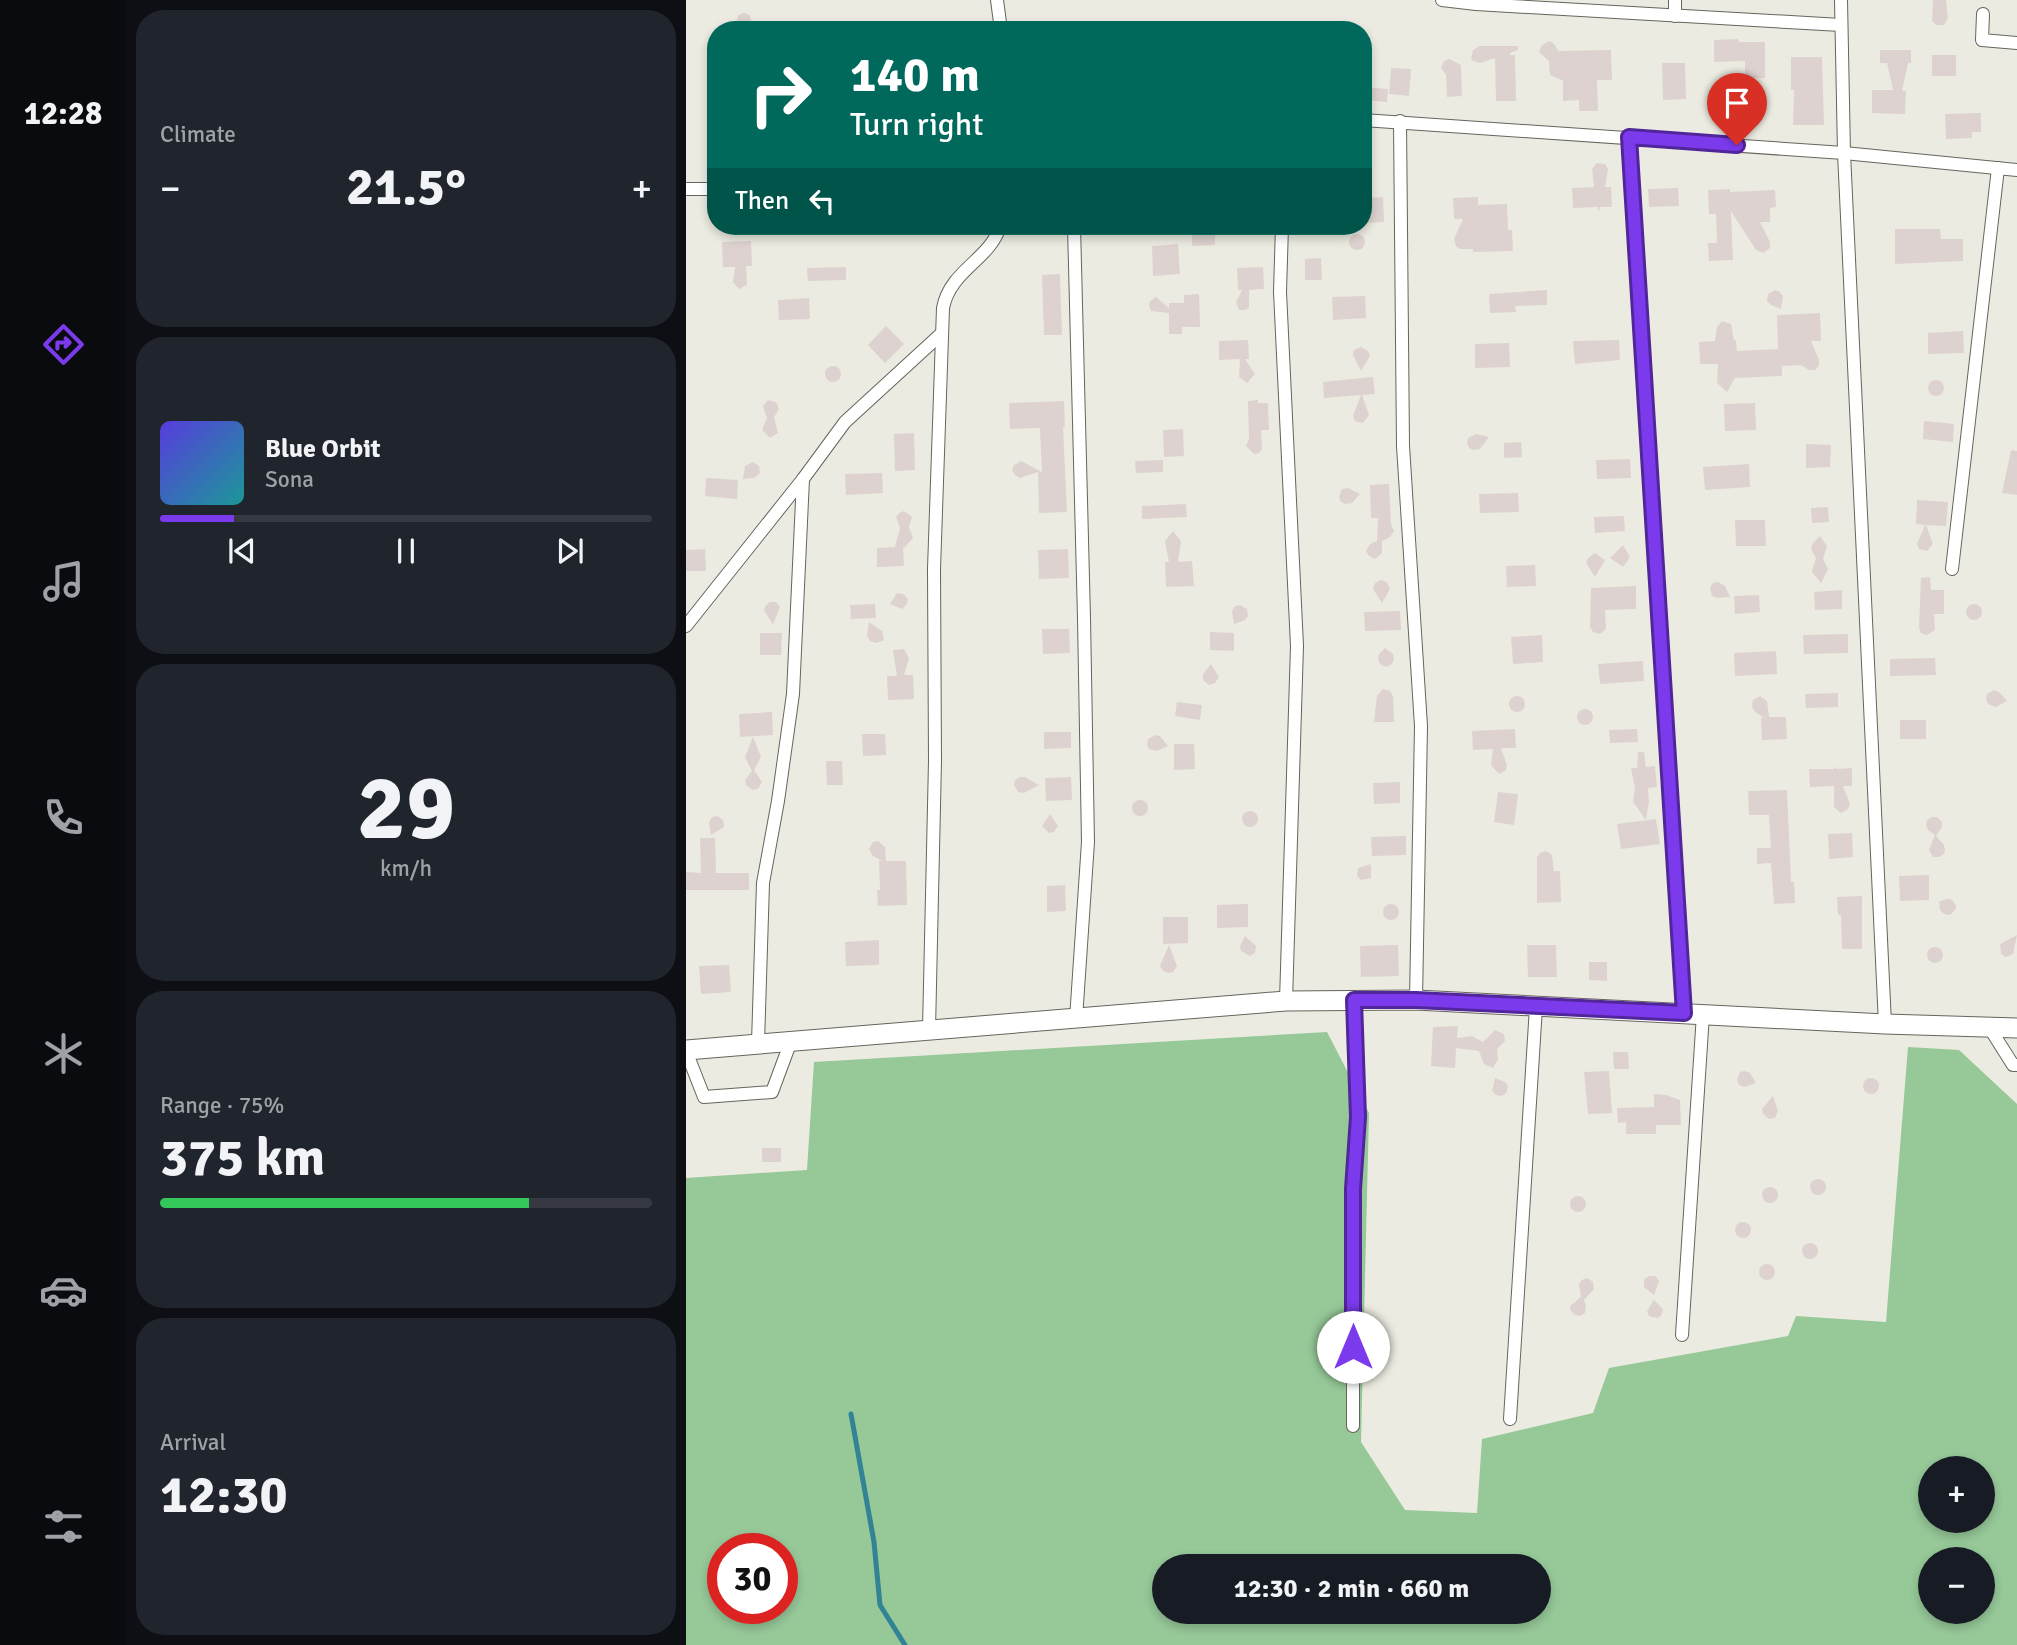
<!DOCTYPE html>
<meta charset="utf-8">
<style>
:root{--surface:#171b24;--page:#20242c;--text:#f1f3f6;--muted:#9ea1a6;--line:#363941;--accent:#7c3aed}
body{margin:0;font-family:Signika,sans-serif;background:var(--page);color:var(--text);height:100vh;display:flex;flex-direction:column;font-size:26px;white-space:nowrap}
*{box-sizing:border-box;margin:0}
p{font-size:23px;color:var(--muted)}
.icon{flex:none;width:38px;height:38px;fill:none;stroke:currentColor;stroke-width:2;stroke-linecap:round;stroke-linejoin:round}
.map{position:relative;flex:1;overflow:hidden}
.sheet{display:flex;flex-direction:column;gap:10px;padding:10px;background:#0d0f14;width:560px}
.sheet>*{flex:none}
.banner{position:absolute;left:21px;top:21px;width:665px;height:214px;border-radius:28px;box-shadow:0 4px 10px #0003;background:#00695c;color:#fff;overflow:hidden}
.fabs{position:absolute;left:1232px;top:1456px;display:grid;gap:14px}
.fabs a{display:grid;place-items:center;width:77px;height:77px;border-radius:50%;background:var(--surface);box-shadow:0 4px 10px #0003;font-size:35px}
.speed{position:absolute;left:21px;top:1533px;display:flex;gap:14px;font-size:35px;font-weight:700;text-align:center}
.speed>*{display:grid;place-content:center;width:91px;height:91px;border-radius:50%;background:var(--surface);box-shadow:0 4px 10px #0003;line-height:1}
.speed .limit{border:10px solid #d22;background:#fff;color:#111}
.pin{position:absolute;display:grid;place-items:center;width:60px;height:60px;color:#fff;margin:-72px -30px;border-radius:50% 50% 50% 0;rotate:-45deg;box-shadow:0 0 7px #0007}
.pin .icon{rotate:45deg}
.me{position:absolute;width:77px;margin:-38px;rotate:0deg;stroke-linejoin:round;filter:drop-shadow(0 0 5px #0008)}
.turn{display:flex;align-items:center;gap:24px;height:147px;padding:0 28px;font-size:32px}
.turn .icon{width:91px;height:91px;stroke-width:2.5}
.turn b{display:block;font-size:49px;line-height:60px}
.then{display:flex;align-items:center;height:66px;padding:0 28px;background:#0003;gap:14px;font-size:26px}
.big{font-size:52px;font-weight:700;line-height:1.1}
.sheet .card{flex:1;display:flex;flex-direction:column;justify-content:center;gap:10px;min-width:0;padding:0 24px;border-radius:28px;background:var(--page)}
.sheet .dial{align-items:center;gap:0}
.dial b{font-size:91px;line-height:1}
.song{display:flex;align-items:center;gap:21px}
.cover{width:84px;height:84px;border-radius:10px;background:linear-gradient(135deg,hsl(250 70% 55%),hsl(180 70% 35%))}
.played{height:7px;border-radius:4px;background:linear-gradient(90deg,var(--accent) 15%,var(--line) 15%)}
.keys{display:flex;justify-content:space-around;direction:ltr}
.heat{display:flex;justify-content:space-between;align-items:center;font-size:38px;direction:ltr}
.charge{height:10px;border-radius:5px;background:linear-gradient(90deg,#34c759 75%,var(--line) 0)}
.trip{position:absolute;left:466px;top:1554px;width:399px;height:70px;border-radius:35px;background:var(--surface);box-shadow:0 4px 10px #0003;font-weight:700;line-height:70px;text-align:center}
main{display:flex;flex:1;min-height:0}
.dock{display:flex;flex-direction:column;width:126px;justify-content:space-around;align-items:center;background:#090b0e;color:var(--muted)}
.dock .icon{width:49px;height:49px}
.dock .selected{color:var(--accent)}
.dock b{font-size:32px;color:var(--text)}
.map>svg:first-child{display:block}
.green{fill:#96c898;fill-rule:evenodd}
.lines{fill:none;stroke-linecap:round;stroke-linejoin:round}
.stream{stroke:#328395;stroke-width:5}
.building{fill:#ddd2cf}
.minor-casing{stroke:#66645c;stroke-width:14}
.primary-casing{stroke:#66645c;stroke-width:21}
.minor{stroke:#fff;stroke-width:12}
.primary{stroke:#fff;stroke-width:19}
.route-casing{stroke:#51269a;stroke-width:18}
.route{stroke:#7c3aed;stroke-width:12}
</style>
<main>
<nav class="dock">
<b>12:28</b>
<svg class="icon selected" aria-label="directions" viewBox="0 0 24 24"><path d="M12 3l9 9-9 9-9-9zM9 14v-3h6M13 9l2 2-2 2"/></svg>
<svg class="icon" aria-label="music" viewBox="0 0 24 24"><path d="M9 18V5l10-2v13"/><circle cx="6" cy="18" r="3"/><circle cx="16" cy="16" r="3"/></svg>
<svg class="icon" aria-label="phone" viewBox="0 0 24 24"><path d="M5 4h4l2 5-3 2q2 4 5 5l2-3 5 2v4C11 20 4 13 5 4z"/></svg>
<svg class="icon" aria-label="climate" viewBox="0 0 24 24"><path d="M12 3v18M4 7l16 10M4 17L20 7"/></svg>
<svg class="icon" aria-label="car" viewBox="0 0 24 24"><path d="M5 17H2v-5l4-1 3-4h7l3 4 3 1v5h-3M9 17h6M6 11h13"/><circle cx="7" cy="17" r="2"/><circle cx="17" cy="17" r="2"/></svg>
<svg class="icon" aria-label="filters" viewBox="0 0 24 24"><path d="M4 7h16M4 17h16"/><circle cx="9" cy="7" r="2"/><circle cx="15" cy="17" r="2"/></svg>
</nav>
<section class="sheet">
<div class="card"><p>Climate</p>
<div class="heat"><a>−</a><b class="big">21.5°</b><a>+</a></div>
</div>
<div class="card">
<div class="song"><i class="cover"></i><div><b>Blue Orbit</b><p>Sona</p></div></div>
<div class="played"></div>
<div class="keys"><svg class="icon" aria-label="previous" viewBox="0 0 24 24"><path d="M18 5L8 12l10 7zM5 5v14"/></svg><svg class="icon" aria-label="pause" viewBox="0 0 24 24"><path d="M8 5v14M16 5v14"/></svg><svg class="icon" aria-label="next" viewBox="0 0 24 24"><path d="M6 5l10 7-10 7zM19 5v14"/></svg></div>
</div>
<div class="card dial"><b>29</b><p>km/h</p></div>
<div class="card"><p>Range · 75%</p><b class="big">375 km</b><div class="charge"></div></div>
<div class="card"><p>Arrival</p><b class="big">12:30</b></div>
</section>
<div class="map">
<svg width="1331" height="1645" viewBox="0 0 1331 1645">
<rect width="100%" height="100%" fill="#ecebe1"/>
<!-- green -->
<path class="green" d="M641,1032L683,1113L675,1442L719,1510L791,1513L796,1439L907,1413L923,1368L1102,1336L1110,1316L1200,1322L1222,1047L1273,1050L1331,1104V1645H0V1178L121,1170L128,1062ZM1244,1468H1297V1521H1244ZM37,1549H96V1608H37ZM1244,1559H1297V1612H1244ZM478,1566H852V1612H478Z"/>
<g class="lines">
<!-- stream -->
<polyline class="stream" points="165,1414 188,1542 194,1605 219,1645"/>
</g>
<!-- building -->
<g class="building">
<polygon points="1247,0 1260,0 1262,18 1258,25 1250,25 1246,21"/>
<circle cx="58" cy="20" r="7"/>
<polygon points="1052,39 1053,42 1079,42 1079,78 1059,78 1059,61 1028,62 1028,40"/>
<polygon points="864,41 869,45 872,51 925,50 926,80 911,80 912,111 893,111 893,100 877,101 877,81 864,75 863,61 853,52 856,45"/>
<polygon points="794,46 832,46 832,50 824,53 824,55 829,55 830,101 810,101 809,58 794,63 785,60 787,50"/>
<polygon points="1194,50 1225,50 1225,63 1222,63 1216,91 1220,91 1219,114 1186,113 1186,90 1207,90 1201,63 1194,63"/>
<rect x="1246" y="55" width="24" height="21"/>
<polygon points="1105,57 1136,57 1138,125 1107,125 1108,90 1105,90"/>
<polygon points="763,59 775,65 776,96 761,97 760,75 755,68 758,61"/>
<polygon points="976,63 999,63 1000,99 977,100"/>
<polygon points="705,68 725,69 723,96 703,94"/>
<polygon points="677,87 702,89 701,102 677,100"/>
<polygon points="1033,100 1051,100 1052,121 1034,121"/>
<polygon points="1295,113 1295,132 1286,132 1286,138 1260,139 1259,114"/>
<polygon points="911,163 919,164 922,169 919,187 925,187 926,207 914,207 913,212 912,207 887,208 886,188 908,187 906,169"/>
<polygon points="992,188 993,206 963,207 962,189"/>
<polygon points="1044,189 1044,192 1089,190 1090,207 1084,208 1084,222 1074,222 1084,242 1084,248 1077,253 1070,250 1045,211 1047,260 1023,261 1022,243 1031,243 1030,214 1023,214 1022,190"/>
<polygon points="697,197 698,222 677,223 677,198"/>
<polygon points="792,197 792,205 821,204 822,230 826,230 827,251 787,252 787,249 774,249 770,246 768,239 777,219 768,219 767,198"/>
<polygon points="1209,229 1254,229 1255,239 1277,239 1277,261 1209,264"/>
<polygon points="506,230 529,230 529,245 506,246"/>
<circle cx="671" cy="242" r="8"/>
<polygon points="65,241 66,266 60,266 61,285 53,289 47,282 49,267 37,267 36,242"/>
<polygon points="492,244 494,274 467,276 466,246"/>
<polygon points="635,258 636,280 619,280 619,259"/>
<polygon points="160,267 160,280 122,281 121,268"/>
<polygon points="577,267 578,289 563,290 563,307 560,310 553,310 550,302 556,290 552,290 551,268"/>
<polygon points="374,274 376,335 358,335 356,275"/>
<polygon points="861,290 861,305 829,306 830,312 804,313 803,294"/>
<polygon points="1089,290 1094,292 1097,296 1095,309 1085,305 1081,301 1082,294"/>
<polygon points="513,294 514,327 496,327 496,334 483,334 483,313 465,311 463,305 464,301 470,297 483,308 483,303 498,303 498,295"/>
<polygon points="679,296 680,318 647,320 646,297"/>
<polygon points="123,298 124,319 93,320 92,300"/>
<polygon points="1134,313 1135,341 1125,341 1133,360 1133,366 1129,370 1123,370 1115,365 1096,366 1096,376 1049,378 1041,392 1031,383 1032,364 1014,364 1013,342 1029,341 1031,327 1036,321 1045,324 1048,341 1050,340 1051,351 1092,349 1091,315"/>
<polygon points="200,326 218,344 199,363 182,345"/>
<polygon points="1277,331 1278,353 1242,354 1242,333"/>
<polygon points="562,340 563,359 559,359 569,374 561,383 553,377 554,359 533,360 533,341"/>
<polygon points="933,340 934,360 889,364 887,341"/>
<polygon points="823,343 824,367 789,368 789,344"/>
<polygon points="675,347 682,351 684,356 675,371 667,355 668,350"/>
<circle cx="147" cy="374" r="8"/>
<polygon points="687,377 689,394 676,395 683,415 677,423 669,421 667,416 675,395 638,398 637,382"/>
<circle cx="1250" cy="388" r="8"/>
<polygon points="82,400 90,402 93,409 88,417 92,433 84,438 76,430 81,418 77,406"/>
<polygon points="572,400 572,403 582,403 583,430 575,430 576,449 573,453 568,454 560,446 563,439 562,401"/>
<polygon points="378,401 379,427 377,427 381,512 353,513 352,472 334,478 329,475 326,470 328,465 335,461 356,472 354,428 324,429 323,403"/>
<polygon points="1069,403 1070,430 1039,431 1038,404"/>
<polygon points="1238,421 1268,424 1267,442 1237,439"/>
<polygon points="497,429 498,456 478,457 477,430"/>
<polygon points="228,433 229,470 209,471 208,434"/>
<polygon points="790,434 803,437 794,449 788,450 783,448 781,443 782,438"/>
<polygon points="835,442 836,457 818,458 818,443"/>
<polygon points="1120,444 1145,445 1144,467 1120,468"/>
<polygon points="1325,450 1331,451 1331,495 1316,493"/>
<polygon points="944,459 945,478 911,479 910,460"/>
<polygon points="477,460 477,472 450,473 449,461"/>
<polygon points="67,462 73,466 74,473 68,478 57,479 59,466"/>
<polygon points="1063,464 1064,487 1019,490 1017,467"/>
<polygon points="196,473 197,493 160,495 159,474"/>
<polygon points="20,478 52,480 51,499 19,496"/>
<polygon points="703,484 705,524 708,531 704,537 696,541 696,553 689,559 683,556 680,551 684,544 691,541 692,518 685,518 684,485"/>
<polygon points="662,488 674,494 666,503 660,504 655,502 653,497 656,489"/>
<polygon points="832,493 833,512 794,513 793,494"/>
<polygon points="1231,500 1262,502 1260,526 1240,525 1247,544 1241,551 1233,549 1231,544 1239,525 1230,524"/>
<polygon points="500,504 501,517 456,519 456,506"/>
<polygon points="1142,507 1143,522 1126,523 1125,508"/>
<polygon points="218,511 226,517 223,527 227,538 217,549 218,566 191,567 191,548 209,547 214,528 210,517 213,513"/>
<polygon points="938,516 939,531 909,533 908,517"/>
<polygon points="1049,520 1079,520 1080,546 1050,546"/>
<polygon points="487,531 495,541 492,562 506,561 508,586 480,587 479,562 483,562 479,541"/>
<polygon points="1134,536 1141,546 1137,559 1142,569 1135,583 1126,572 1130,558 1125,549 1126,544"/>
<polygon points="937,545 944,557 937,567 924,558"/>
<polygon points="19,549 20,571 0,571 0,550"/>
<polygon points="382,549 383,578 353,579 352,550"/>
<polygon points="909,553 919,560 909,577 900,563 902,558"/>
<polygon points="849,565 850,586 821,587 820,566"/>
<polygon points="1244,577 1245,590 1258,590 1258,614 1248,614 1249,630 1241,635 1235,633 1233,628 1235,578"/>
<polygon points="695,580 701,582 704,589 696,603 687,589 689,583"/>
<polygon points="1032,582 1039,586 1044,597 1031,598 1026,596 1024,588 1027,583"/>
<polygon points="950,586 950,609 919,610 920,629 914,634 907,632 904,627 905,588"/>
<polygon points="1156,590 1156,609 1129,610 1128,592"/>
<polygon points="211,593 217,594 222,599 221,604 216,609 204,604"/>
<polygon points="1073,595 1074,612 1049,614 1048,596"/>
<polygon points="84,602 90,602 94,607 87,625 78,610 80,605"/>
<circle cx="1288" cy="612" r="8"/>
<polygon points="189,604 190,618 165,619 164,605"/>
<polygon points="554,605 561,609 562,616 559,620 548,624 546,611 549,606"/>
<polygon points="714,611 715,630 679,631 678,612"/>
<polygon points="183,622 196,631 198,640 191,643 184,641 181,636"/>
<polygon points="356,629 383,629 384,653 357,654"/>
<polygon points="524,632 548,633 548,651 524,650"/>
<polygon points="74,633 96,633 95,655 74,655"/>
<polygon points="1162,634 1162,653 1118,654 1117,635"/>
<polygon points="856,635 857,662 827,664 825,637"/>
<polygon points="699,648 707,654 708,659 706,664 700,667 694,664 692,659 693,654"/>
<polygon points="218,649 223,658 218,675 227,675 228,699 202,700 201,676 211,676 207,650"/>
<polygon points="1090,651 1091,674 1049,676 1048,653"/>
<polygon points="1249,658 1250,675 1204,676 1204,659"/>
<polygon points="957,661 958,681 914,684 912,664"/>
<polygon points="525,664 533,677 529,683 523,685 517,680 517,674"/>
<polygon points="697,689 704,691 707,696 708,722 688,722 691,696"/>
<polygon points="1308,690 1313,692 1321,701 1310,707 1302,704 1300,699 1301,694"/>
<polygon points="1152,693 1152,707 1120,708 1119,694"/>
<circle cx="831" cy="704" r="8"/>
<polygon points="1074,696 1081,701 1083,717 1100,717 1101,739 1076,740 1075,718 1078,718 1068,711 1066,706 1067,700"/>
<polygon points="491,702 516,705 514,720 489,716"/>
<circle cx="899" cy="717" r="8"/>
<polygon points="86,712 87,735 54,737 53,714"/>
<rect x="1214" y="720" width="26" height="19"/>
<polygon points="829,729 830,748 815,748 821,765 820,770 813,774 805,765 807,749 787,750 786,731"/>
<polygon points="951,729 952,742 924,743 923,730"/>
<polygon points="358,732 385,732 385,748 358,749"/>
<polygon points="176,734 199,734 200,755 177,756"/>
<polygon points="470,735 474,736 482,746 471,751 463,749 461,744 462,739"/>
<polygon points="67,737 75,757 68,770 76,782 72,789 67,790 60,785 59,780 66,771 59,757"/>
<polygon points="488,744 508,744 509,769 488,770"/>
<polygon points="952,752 958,752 960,767 969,766 971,787 962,788 963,802 960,820 947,802 949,788 945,768 951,768"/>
<polygon points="140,761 156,761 157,785 141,785"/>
<polygon points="1149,766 1150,769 1166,768 1166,786 1157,786 1164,804 1162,809 1155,813 1148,807 1148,786 1124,787 1123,769 1148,769"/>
<polygon points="334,777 339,777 353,785 338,793 332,792 328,785 329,780"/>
<polygon points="385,777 386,800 360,801 359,778"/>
<polygon points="714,782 714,803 688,804 687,783"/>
<polygon points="1101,790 1105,882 1108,882 1109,903 1088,904 1085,863 1071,864 1071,848 1085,848 1083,815 1063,815 1062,791"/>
<polygon points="812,792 832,794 828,825 808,822"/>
<circle cx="454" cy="808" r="8"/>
<circle cx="564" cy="819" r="8"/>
<polygon points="364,814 372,826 368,832 363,833 356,826"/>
<polygon points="31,816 37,820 38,827 25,835 23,822 26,817"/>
<polygon points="1246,817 1251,817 1256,822 1256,827 1250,836 1258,845 1259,850 1258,854 1253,857 1247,857 1243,850 1249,835 1242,830 1240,825 1241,820"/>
<polygon points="970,819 974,844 935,849 931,824"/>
<polygon points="1166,833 1167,857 1143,859 1142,834"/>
<polygon points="720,836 720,855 686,856 685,837"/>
<polygon points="14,838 29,838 30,873 63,873 63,890 0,890 0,872 15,873"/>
<polygon points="192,841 199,847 200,861 220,861 221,905 192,906 191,890 194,890 193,861 196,861 186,855 183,849 187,842"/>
<polygon points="860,851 866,855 868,871 874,871 875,902 851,903 851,857 854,853"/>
<polygon points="685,864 685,878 675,880 671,876 672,868"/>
<polygon points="1243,875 1243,900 1214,901 1213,876"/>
<polygon points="379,885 380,911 361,912 361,886"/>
<polygon points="1176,896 1176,949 1156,949 1155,915 1152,915 1151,897"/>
<polygon points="1260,899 1265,899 1270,905 1270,909 1264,915 1258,914 1254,910 1253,902"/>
<circle cx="705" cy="912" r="8"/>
<polygon points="562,904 562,927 531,928 531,905"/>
<polygon points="477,917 502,917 502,943 477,944"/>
<polygon points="1331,935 1327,954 1320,957 1315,954 1314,944"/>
<polygon points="559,936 570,946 569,953 564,956 555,951 554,946"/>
<polygon points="193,940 193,965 160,966 159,942"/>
<polygon points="483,945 491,966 487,972 482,973 477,971 474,966"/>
<polygon points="712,945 713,976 675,977 674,946"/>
<polygon points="841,945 870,945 871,977 842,977"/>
<circle cx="1249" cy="955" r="8"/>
<polygon points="903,962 921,962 921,981 903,980"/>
<polygon points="43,965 45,992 15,994 13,966"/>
<polygon points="772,1026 771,1038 786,1036 797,1042 809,1030 818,1034 819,1041 811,1049 812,1059 807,1068 798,1064 793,1051 770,1048 769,1068 745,1066 747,1027"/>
<polygon points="927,1052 942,1052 943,1069 928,1069"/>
<polygon points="923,1071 926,1113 902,1114 898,1072"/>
<polygon points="1059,1071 1064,1073 1070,1083 1058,1087 1053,1085 1051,1080 1054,1072"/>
<circle cx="1185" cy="1086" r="8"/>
<polygon points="809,1078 819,1082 822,1086 820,1093 816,1096 810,1095 806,1091"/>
<polygon points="968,1094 980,1095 994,1100 995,1125 970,1125 970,1134 940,1134 940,1122 932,1123 931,1108 968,1107"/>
<polygon points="1087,1096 1092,1111 1089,1118 1083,1119 1077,1114 1076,1109"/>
<rect x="76" y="1148" width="19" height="14"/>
<circle cx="1132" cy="1187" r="8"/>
<circle cx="1084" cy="1195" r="8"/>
<circle cx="892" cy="1204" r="8"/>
<circle cx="1057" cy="1230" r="8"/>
<circle cx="1124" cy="1251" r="8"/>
<circle cx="1081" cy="1272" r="8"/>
<polygon points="963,1276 969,1276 973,1281 968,1295 958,1287 958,1279"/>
<polygon points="901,1278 907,1282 908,1289 898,1300 900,1306 899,1313 894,1316 889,1315 885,1311 884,1306 895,1297 893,1284 896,1280"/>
<polygon points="968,1300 977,1309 975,1316 971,1318 963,1316 961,1311"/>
</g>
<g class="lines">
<!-- minor casing -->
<g class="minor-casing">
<g id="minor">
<polyline points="311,0 315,30"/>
<polyline points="756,0 790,4 1155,25"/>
<polyline points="1155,0 1158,153 1199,1024"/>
<polyline points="1297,14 1296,40 1331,43"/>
<polyline points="989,16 989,0"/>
<polyline points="677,120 1158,153 1331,170"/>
<polyline points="714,121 717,446 735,726 730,1000"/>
<polyline points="943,137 998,1013"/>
<polyline points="0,189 30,189"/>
<polyline points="388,226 398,618 402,842 390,1019"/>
<polyline points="596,226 594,292 611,646 600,1001"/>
<polyline points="1266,569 1312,168"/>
<polyline points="0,626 117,479 159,422 255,334"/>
<polyline points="1303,1027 1327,1065 1331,1065"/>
<path d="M243,1030L249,761L248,569L257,308C264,270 305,259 314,226"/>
<polyline points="72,1043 77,883 92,801 107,694 117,479"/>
<polyline points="0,1051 18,1097 86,1092 105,1041"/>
<polyline points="996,1335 1017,1014"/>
<polyline points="824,1419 850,1007"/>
<polyline points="667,1426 667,1190 672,1117 668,1000"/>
</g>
</g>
<!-- primary casing -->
<g class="primary-casing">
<polyline id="primary" points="0,1050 600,1001 730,1000 1199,1024 1331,1028"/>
</g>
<!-- minor -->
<use href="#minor" class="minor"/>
<!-- primary -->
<use href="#primary" class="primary"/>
</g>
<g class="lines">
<!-- route casing -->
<g class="route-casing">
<polyline id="route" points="667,1347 667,1189 672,1117 668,1000 730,1000 998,1013 943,137 1051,145"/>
</g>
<!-- route -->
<use href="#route" class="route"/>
</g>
</svg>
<div class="fabs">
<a>+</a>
<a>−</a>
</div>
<div class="speed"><div class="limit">30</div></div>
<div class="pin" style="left:1051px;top:145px;background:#d93025"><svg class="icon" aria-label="arrive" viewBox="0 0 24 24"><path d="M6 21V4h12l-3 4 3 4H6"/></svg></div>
<svg class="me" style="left:667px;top:1347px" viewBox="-20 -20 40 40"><circle r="19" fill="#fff"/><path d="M0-13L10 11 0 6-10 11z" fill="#7c3aed"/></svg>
<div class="trip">12:30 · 2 min · 660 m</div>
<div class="banner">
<div class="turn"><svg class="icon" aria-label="right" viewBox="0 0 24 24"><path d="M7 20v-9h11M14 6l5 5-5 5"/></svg><div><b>140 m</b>Turn right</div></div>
<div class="then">Then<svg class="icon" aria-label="left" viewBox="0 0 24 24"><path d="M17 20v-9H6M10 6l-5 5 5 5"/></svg></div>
</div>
</div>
</main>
